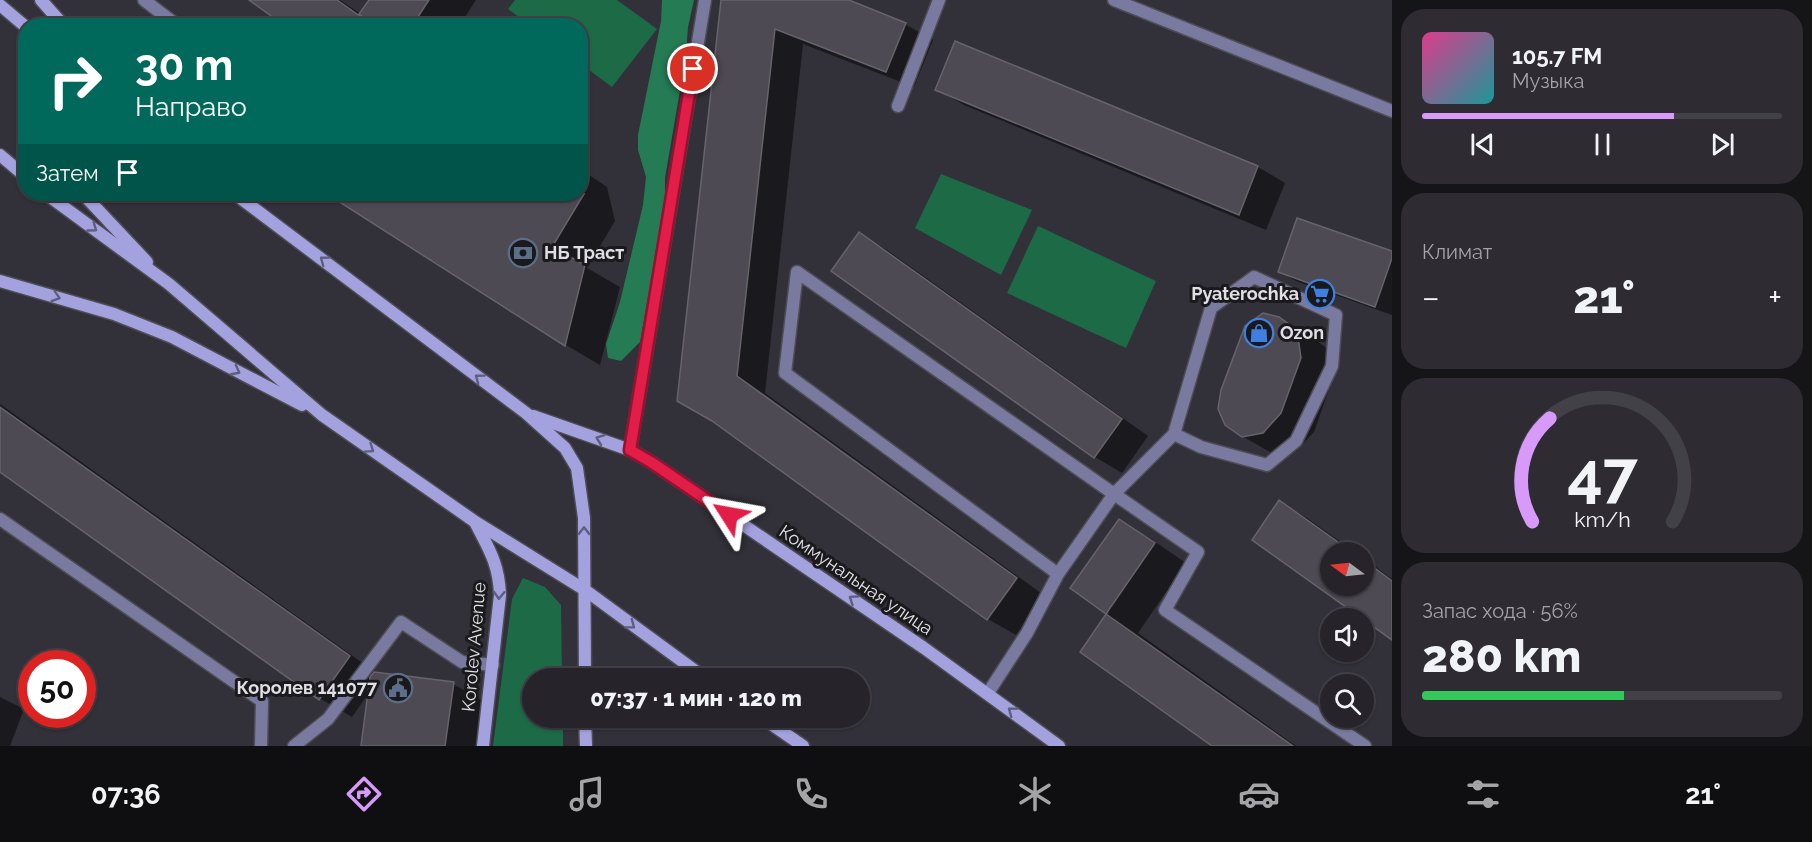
<!DOCTYPE html>
<html lang="ru">
<meta charset="utf-8">
<style>
:root{--surface:#26242a;--page:#2e2c32;--text:#f1f3f6;--muted:#a4a4a8;--line:#424147;--accent:#d89af8}
body{margin:0;font-family:Raleway,sans-serif;background:var(--page);color:var(--text);height:100vh;display:flex;flex-direction:column;font-size:22px;white-space:nowrap}
*{box-sizing:border-box;margin:0}
p{font-size:20px;color:var(--muted)}
.icon{flex:none;width:33px;height:33px;fill:none;stroke:currentColor;stroke-width:2;stroke-linecap:round;stroke-linejoin:round}
.map{position:relative;flex:1;overflow:hidden}
.details{display:flex;flex-direction:column;gap:9px;padding:9px;background:#151417;width:420px}
.details>*{flex:none}
.banner{position:absolute;left:18px;top:18px;width:570px;height:183px;border-radius:24px;box-shadow:0 2px 4px #0004,0 0 0 2px var(--line);background:#00695c;color:#fff;overflow:hidden}
.needle{width:39px;rotate:285deg}
.fabs{position:absolute;left:1320px;top:542px;display:grid;gap:12px}
.fabs a{display:grid;place-items:center;width:54px;height:54px;border-radius:50%;background:var(--surface);box-shadow:0 2px 4px #0004,0 0 0 2px var(--line);font-size:30px}
.speed{position:absolute;left:18px;top:650px;display:flex;gap:12px;font-size:30px;font-weight:700;text-align:center}
.speed>*{display:grid;place-content:center;width:78px;height:78px;border-radius:50%;background:var(--surface);box-shadow:0 2px 4px #0004,0 0 0 2px var(--line);line-height:1}
.speed .limit{border:9px solid #d22;background:#fff;color:#111}
.pin{position:absolute;display:grid;place-items:center;width:51px;height:51px;color:#fff;margin:-26px;border:3px solid #fff;border-radius:50%;box-shadow:0 2px 6px #0007}
.me{position:absolute;width:66px;margin:-33px;rotate:304deg;stroke-linejoin:round;filter:drop-shadow(0 0 4px #0008)}
.turn{display:flex;align-items:center;gap:21px;height:126px;padding:0 18px;font-size:27px}
.turn .icon{width:78px;height:78px;stroke-width:2.5}
.turn b{display:block;font-size:42px;line-height:51px}
.then{display:flex;align-items:center;height:57px;padding:0 18px;background:#0003;gap:12px;font-size:22px}
.big{font-size:45px;font-weight:800;line-height:1.1}
.details .widget{flex:1;display:flex;flex-direction:column;justify-content:center;gap:9px;min-width:0;padding:0 21px;border-radius:24px;background:var(--page)}
.details .dial{align-items:center;gap:0}
.dial svg{height:156px;overflow:visible;fill:none;stroke:var(--line);stroke-width:7;stroke-linecap:round;text-anchor:middle}
.dial text{fill:var(--text);stroke:none}
.song{display:flex;align-items:center;gap:18px}
.cover{width:72px;height:72px;border-radius:9px;background:linear-gradient(135deg,hsl(330 70% 55%),hsl(180 70% 35%))}
.played{height:6px;border-radius:3px;background:linear-gradient(90deg,var(--accent) 70%,var(--line) 70%)}
.keys{display:flex;justify-content:space-around;direction:ltr}
.heat{display:flex;justify-content:space-between;align-items:center;font-size:33px;direction:ltr}
.charge{height:9px;border-radius:4px;background:linear-gradient(90deg,#34c759 56%,var(--line) 0)}
.trip{position:absolute;left:522px;top:668px;width:348px;height:60px;border-radius:30px;background:var(--surface);box-shadow:0 2px 4px #0004,0 0 0 2px var(--line);font-weight:800;line-height:60px;text-align:center}
.tabs{display:flex;height:96px;justify-content:space-around;align-items:center;background:#0f0e11;color:var(--muted)}
.tabs .icon{width:42px;height:42px}
.tabs .selected{color:var(--accent)}
.tabs b{font-size:27px;color:var(--text)}
main{display:flex;flex:1;min-height:0}
.map>svg:first-child{display:block}
.green{fill:#1d6a47}
.forest{fill:#257b53}
.shadow{fill:#0007}
.building{fill:#4d4a53;stroke:#66636b;stroke-width:1.5}
.lines{fill:none;stroke-linecap:round;stroke-linejoin:round}
.lane-casing{stroke:#4e4c54;stroke-width:15}
.street-casing{stroke:#4e4c54;stroke-width:15}
.secondary-casing{stroke:#4e4c54;stroke-width:15}
.lane{stroke:#7a7aa0;stroke-width:12}
.street{stroke:#7a7aa0;stroke-width:12}
.secondary{stroke:#a3a2df;stroke-width:12}
.oneway{stroke:#5e5e7e}
.route-casing{stroke:#92132f;stroke-width:15}
.route{stroke:#e11d48;stroke-width:10}
.labels{text-anchor:middle;stroke-width:6;stroke-linejoin:round;paint-order:stroke}
.poi-label{font-size:18px;font-weight:bold;fill:#e1dfe5;stroke:#1a191c;text-anchor:start}
.street-label{font-size:18px;fill:#e1dfe5;stroke:#1a191c}
</style>
<main>
<div class="map">
<svg width="1392" height="746" viewBox="0 0 1392 746">
<rect width="100%" height="100%" fill="#323038"/>
<!-- green -->
<g class="green">
<polygon points="515,0 617,0 657,29 612,87 581,64 580,26 530,25 508,9"/>
<polygon points="941,174 1032,210 1001,275 915,228"/>
<polygon points="1038,226 1156,281 1126,348 1007,293"/>
<polygon points="523,578 545,587 561,605 562,678 532,678 532,717 563,717 563,746 493,746 512,599"/>
</g>
<!-- forest -->
<polygon class="forest" points="662,0 694,0 688,27 686,55 665,178 665,204 640,342 621,361 608,358 606,344 620,302 643,205 646,177 638,150 638,135 661,21"/>
<!-- shadow -->
<g class="shadow">
<polygon points="252,0 340,0 361,14 371,0 476,0 459,26 288,26"/>
<polygon points="723,0 845,0 905,24 933,40 914,87 803,44 765,393 1045,596 1016,635 988,619 714,421"/>
<polygon points="956,43 1258,167 1285,183 1266,230 964,105 937,89"/>
<polygon points="580,169 607,187 615,221 587,268 620,287 600,365 566,345 330,194 580,194"/>
<polygon points="859,234 887,250 1148,436 1122,473 1095,457"/>
<polygon points="1392,253 1392,315 1296,281 1280,272"/>
<polygon points="1278,318 1312,337 1329,350 1333,378 1314,432 1296,451 1275,455 1242,436"/>
<polygon points="0,404 378,674 453,684 485,702 480,746 362,746 370,691 352,717 319,698 0,470"/>
<polygon points="1280,502 1307,518 1355,552 1330,552 1330,585 1364,585 1364,558 1392,579 1392,638 1254,540"/>
<polygon points="1119,521 1151,539 1186,563 1138,633 1296,746 1215,746 1082,651 1109,613 1072,588"/>
<polygon points="0,697 24,709 10,746 0,746"/>
</g>
<!-- building -->
<g class="building">
<polygon points="249,0 337,0 374,26 285,26"/>
<polygon points="369,0 429,0 412,26 376,26 359,14"/>
<polygon points="721,0 849,0 906,23 886,72 775,29 737,376 1017,578 987,620 712,421 677,401"/>
<polygon points="955,41 1258,166 1239,215 935,90"/>
<polygon points="327,194 584,194 552,247 585,265 565,346"/>
<polygon points="1297,218 1392,251 1392,258 1375,307 1278,272"/>
<polygon points="859,232 1122,419 1094,458 831,271"/>
<polygon points="1263,313 1279,317 1297,330 1301,358 1281,413 1263,433 1242,437 1225,425 1218,409 1221,390 1245,326"/>
<polygon points="0,407 350,656 319,700 0,472"/>
<polygon points="1279,500 1352,552 1330,552 1330,585 1364,585 1364,560 1392,581 1392,640 1252,540"/>
<polygon points="1119,519 1155,543 1106,614 1070,588"/>
<polygon points="1106,614 1293,746 1212,746 1080,652"/>
<polygon points="374,672 454,682 445,746 361,746 370,677"/>
</g>
<g class="lines">
<!-- lane casing -->
<g class="lane-casing">
<g id="lane">
<polyline points="144,0 178,26"/>
<polyline points="898,106 939,0"/>
<polyline points="1174,434 1201,447 1267,465 1296,441 1332,366 1336,315 1254,277 1211,308 1174,434 1114,494 1198,552 1165,610 1365,746"/>
<polyline points="630,450 705,0"/>
<polyline points="0,519 262,701 261,746"/>
<polyline points="988,693 1027,633 1058,574 1114,494 797,272 785,373 1058,574"/>
<polyline points="294,746 328,719 401,622 462,662 493,665"/>
</g>
</g>
<!-- street casing -->
<g class="street-casing">
<polyline id="street" points="1114,0 1392,111"/>
</g>
<!-- secondary casing -->
<g class="secondary-casing">
<g id="secondary">
<polyline points="41,0 64,26"/>
<polyline points="0,5 26,27"/>
<polyline points="0,155 26,177"/>
<polyline points="46,194 169,284 322,415 474,521 585,590 705,678"/>
<polyline points="83,194 147,262"/>
<polyline points="235,194 526,413 565,448 577,468 584,518 585,678"/>
<polyline points="0,281 114,314 172,337 302,405"/>
<polyline points="533,416 630,450 651,462 924,648 1059,746"/>
<path d="M475,522C489,549 499,564 500,595L483,746"/>
<polyline points="585,717 586,746"/>
<polyline points="761,717 803,746"/>
</g>
</g>
<!-- lane -->
<use href="#lane" class="lane"/>
<!-- street -->
<use href="#street" class="street"/>
<!-- secondary -->
<use href="#secondary" class="secondary"/>
</g>
<!-- one-way arrows -->
<defs><path id="oneway-chevron" d="M-2-3.5L2.5 0L-2 3.5" fill="none" stroke-width="1.6" stroke-linecap="round" stroke-linejoin="round" transform="scale(1.5)"/></defs>
<g class="oneway">
<use href="#oneway-chevron" transform="translate(93 228) rotate(36)"/>
<use href="#oneway-chevron" transform="translate(324 260) rotate(-143)"/>
<use href="#oneway-chevron" transform="translate(56 297) rotate(17)"/>
<use href="#oneway-chevron" transform="translate(236 371) rotate(28)"/>
<use href="#oneway-chevron" transform="translate(479 378) rotate(-143)"/>
<use href="#oneway-chevron" transform="translate(600 439) rotate(-160)"/>
<use href="#oneway-chevron" transform="translate(370 449) rotate(35)"/>
<use href="#oneway-chevron" transform="translate(584 531) rotate(-90)"/>
<use href="#oneway-chevron" transform="translate(499 595) rotate(92)"/>
<use href="#oneway-chevron" transform="translate(853 599) rotate(-146)"/>
<use href="#oneway-chevron" transform="translate(631 625) rotate(37)"/>
<use href="#oneway-chevron" transform="translate(1012 711) rotate(-143)"/>
</g>
<g class="lines">
<!-- route casing -->
<g class="route-casing">
<polyline id="route" points="693,69 630,450 651,462 729,515"/>
</g>
<!-- route -->
<use href="#route" class="route"/>
</g>
<!-- icons -->
<defs>
<g id="bank-ring" transform="scale(1.5)"><circle r="9.5" fill="#1a191c" stroke="#5c6f8a" stroke-width="1.5"/><path d="M-6-4H6V4H-6ZM0-2.3a2.3 2.3 0 1 0 0 4.6a2.3 2.3 0 1 0 0-4.6Z" fill="#5c6f8a"/></g>
<g id="supermarket-ring" transform="scale(1.5)"><circle r="9.5" fill="#1a191c" stroke="#3f7fe0" stroke-width="1.5"/><path d="M-6-5.5h2.5l.6 2H6L4.5 2H-2.5L-4.4-4H-6ZM-1.5 3.2a1.3 1.3 0 1 0 .1 0ZM3 3.2a1.3 1.3 0 1 0 .1 0Z" fill="#3f7fe0"/></g>
<g id="shop-ring" transform="scale(1.5)"><circle r="9.5" fill="#1a191c" stroke="#3f7fe0" stroke-width="1.5"/><path d="M-5-2.5h2.3a2.7 3.5 0 0 1 5.4 0H5L5.5 6h-11ZM-1.5-2.5h3a1.5 2.3 0 0 0-3 0Z" fill="#3f7fe0"/></g>
<g id="civic-ring" transform="scale(1.5)"><circle r="9.5" fill="#1a191c" stroke="#5c6f8a" stroke-width="1.5"/><path d="M-.6-6.5H3V-4.5H.6V-3L4-1V1h2V6H-6V1h2V-1L-.6-3ZM-1.2 2.5V6h2.4V2.5Z" fill="#5c6f8a"/></g>
</defs>
<g fill-rule="evenodd">
<use href="#bank-ring" x="523" y="253"/>
<use href="#supermarket-ring" x="1320" y="294"/>
<use href="#shop-ring" x="1259" y="333"/>
<use href="#civic-ring" x="398" y="688"/>
</g>
<g class="labels">
<!-- poi labels -->
<g class="poi-label">
<text x="544" y="259">НБ Траст</text>
<text x="1299" y="300" text-anchor="end">Pyaterochka</text>
<text x="1280" y="339">Ozon</text>
<text x="377" y="694" text-anchor="end">Королев 141077</text>
</g>
<!-- street labels -->
<g class="street-label">
<text transform="translate(856 580) rotate(34)" y="6">Коммунальная улица</text>
<text transform="translate(474 647) rotate(-85)" y="6">Korolev Avenue</text>
</g>
</g>
</svg>
<div class="fabs">
<a><svg class="needle" viewBox="-14 -14 28 28"><path d="M0-13l5 13h-10z" fill="#e53935"/><path d="M0 13l5-13h-10z" fill="#a4a4a8"/></svg></a>
<a><svg class="icon" aria-label="sound" viewBox="0 0 24 24"><path d="M4 9h4l5-4v14l-5-4H4zM17 9q2 3 0 6"/></svg></a>
<a><svg class="icon" aria-label="search" viewBox="0 0 24 24"><circle cx="10" cy="10" r="6"/><path d="M15 15l6 6"/></svg></a>
</div>
<div class="speed"><div class="limit">50</div></div>
<div class="pin" style="left:693px;top:69px;background:#d93025"><svg class="icon" aria-label="arrive" viewBox="0 0 24 24"><path d="M6 21V4h12l-3 4 3 4H6"/></svg></div>
<svg class="me" style="left:729px;top:515px" viewBox="-20 -20 40 40"><path d="M0-17L14 15 0 8-14 15z" fill="#e11d48" stroke="#fff" stroke-width="4"/></svg>
<div class="trip">07:37 · 1 мин · 120 m</div>
<div class="banner">
<div class="turn"><svg class="icon" aria-label="right" viewBox="0 0 24 24"><path d="M7 20v-9h11M14 6l5 5-5 5"/></svg><div><b>30 m</b>Направо</div></div>
<div class="then">Затем<svg class="icon" aria-label="arrive" viewBox="0 0 24 24"><path d="M6 21V4h12l-3 4 3 4H6"/></svg></div>
</div>
</div>
<section class="details">
<div class="widget">
<div class="song"><i class="cover"></i><div><b>105.7 FM</b><p>Музыка</p></div></div>
<div class="played"></div>
<div class="keys"><svg class="icon" aria-label="previous" viewBox="0 0 24 24"><path d="M18 5L8 12l10 7zM5 5v14"/></svg><svg class="icon" aria-label="pause" viewBox="0 0 24 24"><path d="M8 5v14M16 5v14"/></svg><svg class="icon" aria-label="next" viewBox="0 0 24 24"><path d="M6 5l10 7-10 7zM19 5v14"/></svg></div>
</div>
<div class="widget"><p>Климат</p>
<div class="heat"><a>−</a><b class="big">21°</b><a>+</a></div>
</div>
<div class="widget dial"><svg viewBox="0 0 100 80">
<path d="M14 69A42 42 0 1 1 86 69"/>
<path d="M14 69A42 42 0 0 1 23 16" stroke="#d89af8"/>
<text x="50" y="56" font-size="32" font-weight="700">47</text>
<text x="50" y="72" font-size="11">km/h</text>
</svg></div>
<div class="widget"><p>Запас хода · 56%</p><b class="big">280 km</b><div class="charge"></div></div>
</section>
</main>
<nav class="tabs">
<b>07:36</b>
<svg class="icon selected" aria-label="directions" viewBox="0 0 24 24"><path d="M12 3l9 9-9 9-9-9zM9 14v-3h6M13 9l2 2-2 2"/></svg>
<svg class="icon" aria-label="music" viewBox="0 0 24 24"><path d="M9 18V5l10-2v13"/><circle cx="6" cy="18" r="3"/><circle cx="16" cy="16" r="3"/></svg>
<svg class="icon" aria-label="phone" viewBox="0 0 24 24"><path d="M5 4h4l2 5-3 2q2 4 5 5l2-3 5 2v4C11 20 4 13 5 4z"/></svg>
<svg class="icon" aria-label="climate" viewBox="0 0 24 24"><path d="M12 3v18M4 7l16 10M4 17L20 7"/></svg>
<svg class="icon" aria-label="car" viewBox="0 0 24 24"><path d="M5 17H2v-5l4-1 3-4h7l3 4 3 1v5h-3M9 17h6M6 11h13"/><circle cx="7" cy="17" r="2"/><circle cx="17" cy="17" r="2"/></svg>
<svg class="icon" aria-label="filters" viewBox="0 0 24 24"><path d="M4 7h16M4 17h16"/><circle cx="9" cy="7" r="2"/><circle cx="15" cy="17" r="2"/></svg>
<b>21°</b>
</nav>
